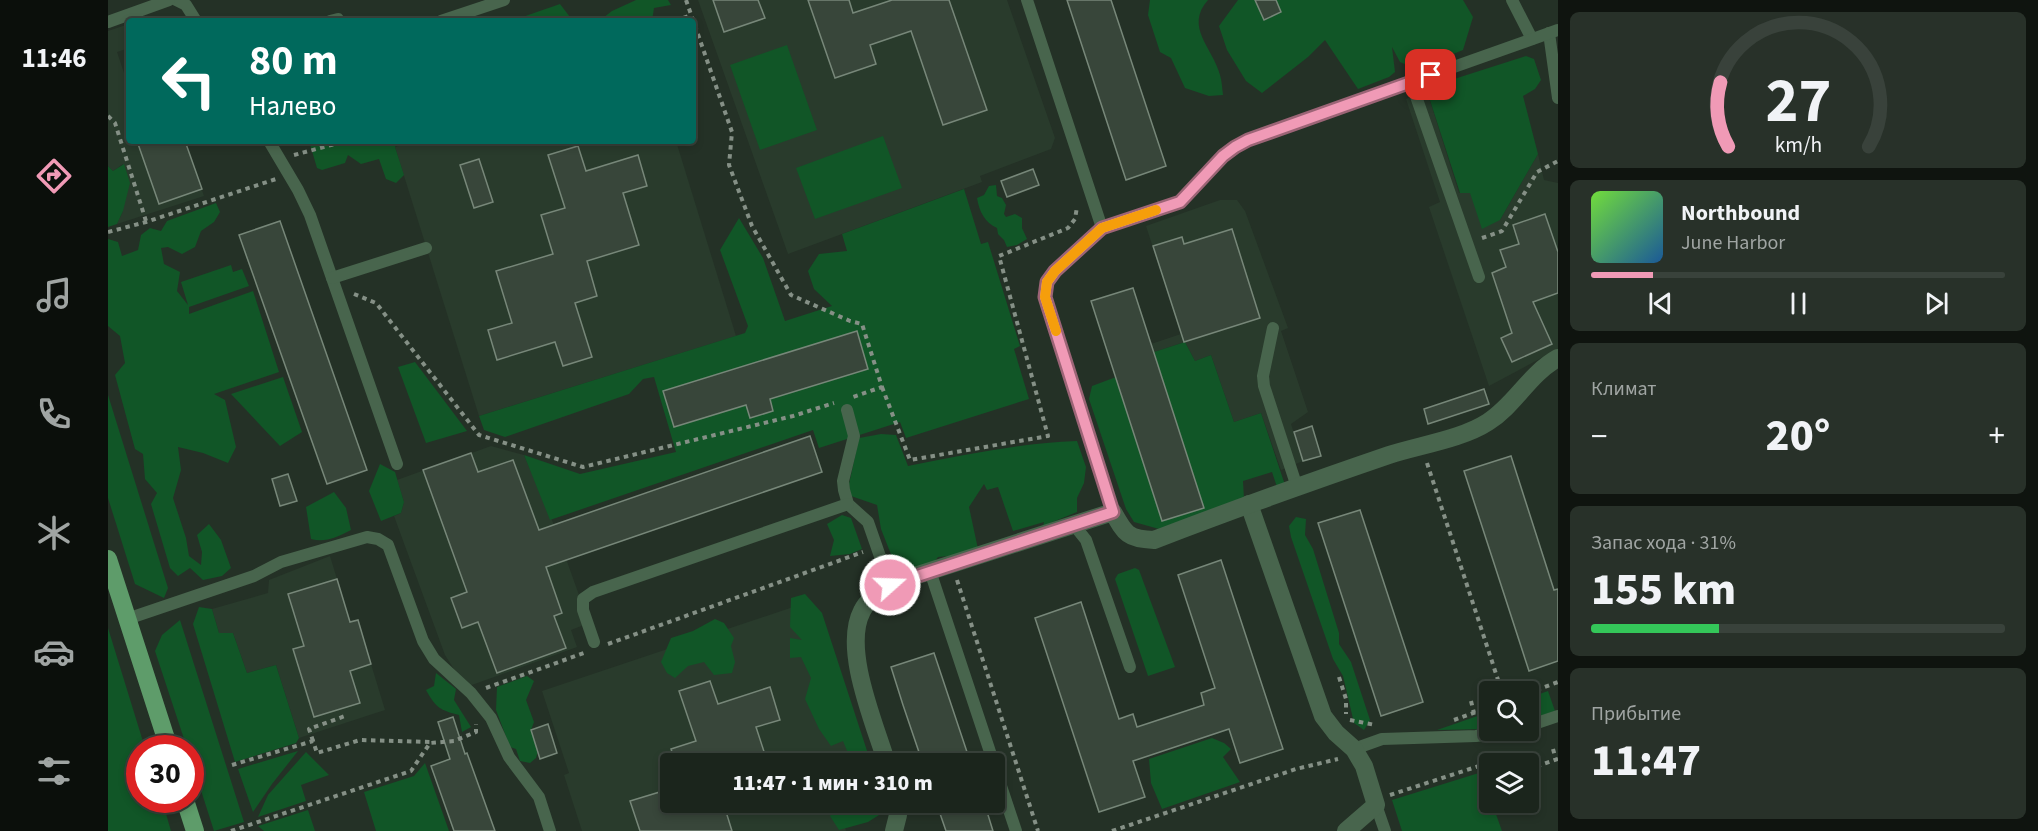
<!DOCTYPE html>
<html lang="ru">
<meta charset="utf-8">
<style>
:root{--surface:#1b251c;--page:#283129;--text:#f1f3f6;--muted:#a0a5a3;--line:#39423b;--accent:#f09ab6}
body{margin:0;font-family:"Source Sans 3",sans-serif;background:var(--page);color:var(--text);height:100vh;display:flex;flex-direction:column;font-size:22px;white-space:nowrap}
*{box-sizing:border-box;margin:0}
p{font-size:20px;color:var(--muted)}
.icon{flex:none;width:33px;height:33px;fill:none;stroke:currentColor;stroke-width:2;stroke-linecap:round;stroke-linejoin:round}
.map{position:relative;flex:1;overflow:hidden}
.panel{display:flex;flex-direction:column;gap:12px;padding:12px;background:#0f140f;width:480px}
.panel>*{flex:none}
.banner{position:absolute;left:18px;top:18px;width:570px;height:126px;border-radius:6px;box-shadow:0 3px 9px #0003,0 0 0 2px var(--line);background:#00695c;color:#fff;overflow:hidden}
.buttons{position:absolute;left:1371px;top:681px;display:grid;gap:12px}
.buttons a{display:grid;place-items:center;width:60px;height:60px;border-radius:6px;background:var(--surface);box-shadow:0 3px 9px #0003,0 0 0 2px var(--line);font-size:30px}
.speed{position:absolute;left:18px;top:735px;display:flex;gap:12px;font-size:30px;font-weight:700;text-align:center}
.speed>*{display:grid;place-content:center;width:78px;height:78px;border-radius:50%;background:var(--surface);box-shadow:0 3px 9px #0003,0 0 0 2px var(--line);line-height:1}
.speed .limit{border:9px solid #d22;background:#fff;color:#111}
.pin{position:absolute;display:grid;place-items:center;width:51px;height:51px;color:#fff;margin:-26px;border-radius:12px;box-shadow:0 3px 9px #0006}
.me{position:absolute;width:66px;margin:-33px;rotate:70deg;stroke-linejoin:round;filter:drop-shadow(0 0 4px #0008)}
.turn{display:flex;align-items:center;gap:21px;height:126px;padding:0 24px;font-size:27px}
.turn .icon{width:78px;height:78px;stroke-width:2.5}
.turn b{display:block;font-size:42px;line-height:51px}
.big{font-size:45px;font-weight:800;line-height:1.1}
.panel .tile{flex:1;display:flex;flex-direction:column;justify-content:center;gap:9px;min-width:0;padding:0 21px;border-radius:9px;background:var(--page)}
.panel .dial{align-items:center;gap:0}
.dial svg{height:156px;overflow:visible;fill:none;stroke:var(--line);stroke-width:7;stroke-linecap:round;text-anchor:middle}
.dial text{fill:var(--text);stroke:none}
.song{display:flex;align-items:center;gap:18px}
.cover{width:72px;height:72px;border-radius:9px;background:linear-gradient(135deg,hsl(100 70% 55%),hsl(210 70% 35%))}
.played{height:6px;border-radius:3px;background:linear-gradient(90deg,var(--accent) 15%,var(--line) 15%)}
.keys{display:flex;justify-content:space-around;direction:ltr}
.heat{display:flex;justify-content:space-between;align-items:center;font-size:33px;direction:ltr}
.charge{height:9px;border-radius:4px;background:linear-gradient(90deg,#34c759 31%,var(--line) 0)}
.trip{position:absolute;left:552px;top:753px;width:345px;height:60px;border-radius:6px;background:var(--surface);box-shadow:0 3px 9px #0003,0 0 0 2px var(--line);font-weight:800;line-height:60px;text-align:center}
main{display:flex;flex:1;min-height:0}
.tabs{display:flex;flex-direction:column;width:108px;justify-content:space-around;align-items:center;background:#0b0f0b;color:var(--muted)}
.tabs .icon{width:42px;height:42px}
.tabs .active{color:var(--accent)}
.tabs b{font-size:27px;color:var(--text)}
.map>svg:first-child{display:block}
.built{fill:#293b2c}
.green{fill:#115627}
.building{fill:#38463a;stroke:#778779;stroke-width:1.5}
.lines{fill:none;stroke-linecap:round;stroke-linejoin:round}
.path{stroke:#859086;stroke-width:4;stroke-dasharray:4.5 4.5;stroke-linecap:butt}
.lane{stroke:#48654d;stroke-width:12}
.street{stroke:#48654d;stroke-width:18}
.primary{stroke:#5e9c6a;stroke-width:18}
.route-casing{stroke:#9c6476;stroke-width:15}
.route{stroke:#f09ab6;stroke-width:10}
.slow{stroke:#f59e0b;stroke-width:10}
</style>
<main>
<nav class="tabs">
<b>11:46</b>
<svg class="icon active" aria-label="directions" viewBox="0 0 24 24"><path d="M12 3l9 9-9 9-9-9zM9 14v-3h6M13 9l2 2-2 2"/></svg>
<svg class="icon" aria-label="music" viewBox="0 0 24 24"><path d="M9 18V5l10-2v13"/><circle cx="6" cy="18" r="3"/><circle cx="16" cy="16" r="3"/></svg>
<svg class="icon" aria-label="phone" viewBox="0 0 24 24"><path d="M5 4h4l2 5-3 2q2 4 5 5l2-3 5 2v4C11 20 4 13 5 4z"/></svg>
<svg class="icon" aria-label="climate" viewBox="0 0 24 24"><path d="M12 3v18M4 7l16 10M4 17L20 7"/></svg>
<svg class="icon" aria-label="car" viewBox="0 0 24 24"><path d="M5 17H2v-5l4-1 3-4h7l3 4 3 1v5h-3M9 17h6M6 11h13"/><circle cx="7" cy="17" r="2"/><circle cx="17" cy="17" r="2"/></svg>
<svg class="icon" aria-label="filters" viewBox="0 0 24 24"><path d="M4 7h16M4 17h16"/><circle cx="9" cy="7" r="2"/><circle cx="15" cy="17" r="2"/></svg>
</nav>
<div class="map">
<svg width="1450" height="831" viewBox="0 0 1450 831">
<rect width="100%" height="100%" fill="#243126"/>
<!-- built -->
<g class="built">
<polygon points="590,0 899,0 947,138 943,149 872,176 874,182 680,254"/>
<polygon points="21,24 21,48 9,52 21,88 21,141 77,141 96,196 9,224 15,211 15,164 5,171 0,166 0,31"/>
<polygon points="1318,88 1351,193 1362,193 1392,220 1430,154 1436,180 1450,183 1450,349 1381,386 1321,207 1332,202 1298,99"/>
<polygon points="307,141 568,141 628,336 371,416 287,147"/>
<polygon points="1112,200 1129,200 1137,211 1180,328 1173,331 1200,412 1183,424 1195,461 1173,470 1153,413 1126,422 1103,355 1087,361 1077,342 1046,352 1043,344 1073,334 1038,226"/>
<polygon points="383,446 416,455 446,525 481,623 463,630 469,647 361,686 351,677 337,655 286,516 293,513 296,502 289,480"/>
<polygon points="222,556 229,579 180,594 196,646 215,679 263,664 277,710 191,738 168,665 139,673 125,633 111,633 104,609 160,593 161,580"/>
<polygon points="700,602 754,763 562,764 562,802 767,802 735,820 738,831 474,831 456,775 461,773 434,691"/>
</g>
<!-- green -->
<g class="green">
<polygon points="528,0 560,0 563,5 546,8 544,21 491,21 504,11"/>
<path d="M1042,0H1100C1076,27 1105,48 1112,75C1114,81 1114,88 1115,95L1101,96L1077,88L1063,58L1052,52L1040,15Z"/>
<polygon points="1130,0 1147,0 1157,20 1173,12 1168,0 1355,0 1365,17 1355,50 1308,69 1292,62 1284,47 1287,72 1281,77 1250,89 1217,40 1200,57 1154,93 1138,81 1119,50 1111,26"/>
<polygon points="452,4 465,21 403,21"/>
<polygon points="679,45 709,130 652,150 622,65"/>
<polygon points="1418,56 1426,59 1433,80 1427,89 1415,96 1430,154 1392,220 1374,229 1362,193 1352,193 1318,88"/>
<polygon points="775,136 794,188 707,219 688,168"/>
<polygon points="201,141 291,141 287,147 296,175 288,183 278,179 271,159 253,164 240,155 237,163 214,170 209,168"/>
<polygon points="16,164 22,183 15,211 9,224 0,227 0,166 5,171"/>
<path d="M888,185L889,196L894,198L898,205L896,214L898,217L907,214L914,218V228L919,239L909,245L899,247L896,240L890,234L889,228C877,223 871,211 869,198L876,195L881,186Z"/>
<polygon points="856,189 873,244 880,242 912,346 906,349 921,399 798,438 792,422 711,448 705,430 442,520 416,455 472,474 568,452 546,377 535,379 521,394 397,437 376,430 371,416 637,333 640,326 612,250 631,218 655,258 677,321 724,306 706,289 700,271 711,254 739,251 734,234"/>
<polygon points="108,203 112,212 106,222 93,231 87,247 74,254 60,247 53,248 56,264 72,272 69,291 80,305 73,282 123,265 125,272 134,269 141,286 81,307 81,314 145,291 171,372 106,394 117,400 128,447 120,463 95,453 70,447 73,470 65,498 78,538 81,556 93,565 94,552 89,535 101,524 113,540 123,568 114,576 95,580 82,568 70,576 62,568 43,504 49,493 37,479 35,454 27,449 7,375 17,363 12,336 0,326 0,239 10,242 14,256 30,250 33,235 42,228 53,231 59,221"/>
<polygon points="1077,342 1087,361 1103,355 1126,422 1153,413 1177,485 1169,487 1164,472 1135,481 1136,499 1051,529 1026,522 1018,509 981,399 984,386 1008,377 1054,521 1095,508 1046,352"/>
<polygon points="307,362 359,431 318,443 290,367"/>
<polygon points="175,377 194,432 172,446 123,394"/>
<polygon points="0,395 60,588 56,598 27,584 0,498"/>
<path d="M773,434L788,435L800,466C856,455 912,443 969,441L978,467L976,483L969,498V512L935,526L936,522L905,531L890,487L879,490L876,484L861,507L870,549L852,555L830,557L824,565L802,574L788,567L773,529L769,505L743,496L741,484L751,438Z"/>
<polygon points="272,464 287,472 296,502 293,513 273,521 261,491"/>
<path d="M226,492L238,508L243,530C229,537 217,543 203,539L198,507Z"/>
<polygon points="734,515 743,518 754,549 742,554 722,556 726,540 719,524"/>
<polygon points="1188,517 1198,519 1197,535 1205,549 1231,633 1231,644 1243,662 1262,720 1256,730 1246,723 1235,676 1225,659 1183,537 1181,526"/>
<polygon points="1027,568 1031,570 1067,667 1040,676 1007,579 1010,574"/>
<polygon points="697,594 714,613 763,763 744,763 735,741 723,746 711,729 697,699 703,678 693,657 682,658 682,638 694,640 682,627 683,598"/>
<polygon points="91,607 104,609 111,633 125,633 139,673 168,665 191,738 188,743 127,762 85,624"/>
<polygon points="607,619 616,623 626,638 623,646 627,662 624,673 606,675 596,662 580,666 567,678 559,673 553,662 563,638 585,631"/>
<polygon points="72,620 136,822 106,831 83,759 82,748 79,748 47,651 54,635"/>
<polygon points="0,628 37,748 32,748 32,800 54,800 63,831 0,831"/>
<path d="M328,673L348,689L346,700L363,727L354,732L351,715C332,710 328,708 318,690L326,686Z"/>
<polygon points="419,676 426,681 418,700 426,722 423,730 430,751 428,758 422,763 412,761 408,749 402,747 388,710 389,687"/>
<polygon points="1440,691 1447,711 1421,720 1420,698"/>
<polygon points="1381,712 1381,729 1329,730"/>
<polygon points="1104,738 1116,743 1123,749 1115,757 1132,782 1054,809 1043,783 1041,759"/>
<polygon points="190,751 164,784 145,812 130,769"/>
<polygon points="198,752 221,775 193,785 198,801 150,817 160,795"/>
<polygon points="317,763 341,831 268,831 256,792 306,776"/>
<polygon points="1374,772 1381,795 1382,802 1384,803 1394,831 1294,831 1284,800"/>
<polygon points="734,803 734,802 774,803 771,815 760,822 731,830 722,816"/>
<polygon points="200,810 207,831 156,831 150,826"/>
</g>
<!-- building -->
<g class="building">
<polygon points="605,0 650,0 657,18 616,32"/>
<polygon points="700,0 741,0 745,13 784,0 841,0 879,110 835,125 803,31 762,45 768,64 727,78"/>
<polygon points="959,0 1003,0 1058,166 1018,180"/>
<polygon points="1147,0 1168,0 1173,12 1156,20"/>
<polygon points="29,141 77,141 94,189 51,204"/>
<polygon points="470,146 478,171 530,155 539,186 515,193 531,245 479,261 489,296 467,303 484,357 455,366 447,342 389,360 380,330 404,323 388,271 445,254 433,215 457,208 440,155"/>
<polygon points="371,159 385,202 366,208 352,165"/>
<polygon points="925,169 931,185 899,197 893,181"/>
<polygon points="1437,214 1450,252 1450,293 1425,302 1444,344 1404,362 1393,338 1404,333 1384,273 1398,267 1392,250 1411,244 1405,225"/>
<polygon points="172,221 259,470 219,484 131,235"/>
<polygon points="1124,229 1152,318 1076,342 1045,246 1074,237 1076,244"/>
<polygon points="1025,288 1096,508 1054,521 983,301"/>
<polygon points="749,331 760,369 662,399 665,411 642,418 638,405 566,427 555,391"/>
<polygon points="1376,389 1381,404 1320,424 1316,409"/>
<polygon points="1204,426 1213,456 1195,461 1186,432"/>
<polygon points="702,436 714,472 438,567 454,613 446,616 458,648 389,673 370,622 354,628 343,598 359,592 315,470 363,453 370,472 405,460 431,530"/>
<polygon points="1403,456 1446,590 1450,589 1450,661 1421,671 1356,471"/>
<polygon points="180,474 189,501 172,506 164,479"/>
<polygon points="1252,510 1315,702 1273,716 1210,523"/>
<polygon points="1113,560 1175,749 1132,763 1121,729 1025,761 1037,797 991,812 927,618 973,602 1011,719 1025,714 1029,727 1096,705 1093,693 1107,688 1070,575"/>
<polygon points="229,579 242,622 250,620 263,664 242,671 252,703 206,717 185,649 196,646 180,594"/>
<polygon points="826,653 863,764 815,764 795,705 783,667"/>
<polygon points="602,681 610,704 662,687 672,720 648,727 660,764 568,764 563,749 588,741 571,691"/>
<polygon points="345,717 357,754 359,753 387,831 346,831 323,766 342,759 330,722"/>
<polygon points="440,724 449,753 432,759 423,730"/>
<polygon points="555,791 559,802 615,802 624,831 532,831 522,801"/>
<polygon points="828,802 876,802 885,831 838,831"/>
</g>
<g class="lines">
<!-- path -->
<g class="path">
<polyline points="578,0 624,132 621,165 644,226 683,295 742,321 754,324 774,387 745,397"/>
<polyline points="567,21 583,15"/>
<polyline points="0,116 7,123 38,221"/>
<polyline points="186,155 238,141"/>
<polyline points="0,232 38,222 168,179"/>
<polyline points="1374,238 1394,231 1429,172 1450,161"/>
<polyline points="246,294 268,303 371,435 475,467 685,416 726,403"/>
<polyline points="774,387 802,460 940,436 891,256 960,228 967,219 969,207"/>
<polyline points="1319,463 1394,692"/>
<polyline points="849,580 930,831"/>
<polyline points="500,644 755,552"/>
<polyline points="1231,677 1238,699 1238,714"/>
<polyline points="378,688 476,653"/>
<polyline points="1420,693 1450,682"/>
<polyline points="1363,701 1366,713"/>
<polyline points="1242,720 1267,725"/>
<polyline points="1346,720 1382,707"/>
<polyline points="205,741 201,729 237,716"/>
<polyline points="1445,749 1448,760"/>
<polyline points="124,765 205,741 209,753 252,740 322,742"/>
<polyline points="1420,769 1450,759"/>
<polyline points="1282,795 1371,766 1382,772"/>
<polyline points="123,831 303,771 322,743 346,741 368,732 368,724"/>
<polyline points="1004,831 1188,769 1230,759"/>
</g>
<!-- lane -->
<g class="lane">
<polyline points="68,0 78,5 88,21"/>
<polyline points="919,0 994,228"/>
<polyline points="1404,0 1424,39"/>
<polyline points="222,21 230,19 231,21"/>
<polyline points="333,21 396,0"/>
<polyline points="0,22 61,0"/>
<polyline points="1441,33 1450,98"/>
<polyline points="1303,82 1371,277"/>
<polyline points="161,141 190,190 202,215 289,464"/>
<polyline points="224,278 318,248"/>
<polyline points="1165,328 1155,376 1156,386 1189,487"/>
<polyline points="739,410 746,436 735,481 736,490 740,504 760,522 782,585"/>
<polyline points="1005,512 937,297 939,282 947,271 994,228 1072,202 1115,156 1127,147 1140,140 1450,30"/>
<polyline points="966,525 978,540 1022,667"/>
<polyline points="822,571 886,764"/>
<polyline points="19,619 146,576 173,562 259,537 270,539 280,545 315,641 326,659 363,693 383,718 401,757 431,797 442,831"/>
<polyline points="486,642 475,610 475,599 485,592 740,504"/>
<polyline points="1420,726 1450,716"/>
<polyline points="1246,749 1274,739 1368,736 1406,730"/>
<polyline points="886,765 908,831"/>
<polyline points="1268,805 1277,831"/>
</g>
<!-- street -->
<g class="street">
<polyline points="1141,504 1215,716 1228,733 1246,749 1256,766 1268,805 1238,831"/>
<path d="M779,764C767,724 734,649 754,611C760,598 774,591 785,583L1005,512C1017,534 1020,539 1046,540C1124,510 1202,482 1281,455C1312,445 1354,439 1380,422C1407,405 1421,374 1450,358"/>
<polyline points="786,831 790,815 789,802"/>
</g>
<!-- primary -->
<g class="primary">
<polyline points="0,559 61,748"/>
<polyline points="77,800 87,831"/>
</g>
</g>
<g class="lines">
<!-- route casing -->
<g class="route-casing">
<polyline id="route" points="782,585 1005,512 937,297 939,282 947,271 994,228 1072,202 1115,156 1127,147 1140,140 1323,75"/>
</g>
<!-- route -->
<use href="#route" class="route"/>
<!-- slow -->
<polyline class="slow" points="948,331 937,297 939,282 947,271 994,228 1048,210"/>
</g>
</svg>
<div class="buttons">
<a><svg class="icon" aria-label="search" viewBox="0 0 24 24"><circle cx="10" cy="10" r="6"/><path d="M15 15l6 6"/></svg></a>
<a><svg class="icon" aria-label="layers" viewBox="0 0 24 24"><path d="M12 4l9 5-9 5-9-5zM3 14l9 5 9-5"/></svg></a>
</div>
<div class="speed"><div class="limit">30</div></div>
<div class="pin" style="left:1323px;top:75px;background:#d93025"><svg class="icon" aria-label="arrive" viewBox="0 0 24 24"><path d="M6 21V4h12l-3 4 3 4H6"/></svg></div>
<svg class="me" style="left:782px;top:585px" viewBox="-20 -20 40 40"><circle r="17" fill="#f09ab6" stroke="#fff" stroke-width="3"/><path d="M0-11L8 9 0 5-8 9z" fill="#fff"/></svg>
<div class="trip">11:47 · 1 мин · 310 m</div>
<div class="banner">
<div class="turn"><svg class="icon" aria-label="left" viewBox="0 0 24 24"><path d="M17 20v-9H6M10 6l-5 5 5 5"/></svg><div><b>80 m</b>Налево</div></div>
</div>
</div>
<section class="panel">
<div class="tile dial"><svg viewBox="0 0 100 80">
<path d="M14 69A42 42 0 1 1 86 69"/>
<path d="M14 69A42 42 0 0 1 10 36" stroke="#f09ab6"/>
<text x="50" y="56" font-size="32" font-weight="700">27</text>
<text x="50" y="72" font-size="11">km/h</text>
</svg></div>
<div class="tile">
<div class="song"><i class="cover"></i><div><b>Northbound</b><p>June Harbor</p></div></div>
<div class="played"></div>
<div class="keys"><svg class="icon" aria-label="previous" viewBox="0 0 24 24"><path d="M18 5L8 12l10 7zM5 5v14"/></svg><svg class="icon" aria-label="pause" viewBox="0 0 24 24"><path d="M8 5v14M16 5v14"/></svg><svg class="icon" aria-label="next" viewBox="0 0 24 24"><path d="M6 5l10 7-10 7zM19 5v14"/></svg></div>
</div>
<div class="tile"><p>Климат</p>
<div class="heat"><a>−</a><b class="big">20°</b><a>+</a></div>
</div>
<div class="tile"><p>Запас хода · 31%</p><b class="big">155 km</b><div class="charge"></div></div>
<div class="tile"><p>Прибытие</p><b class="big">11:47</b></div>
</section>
</main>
